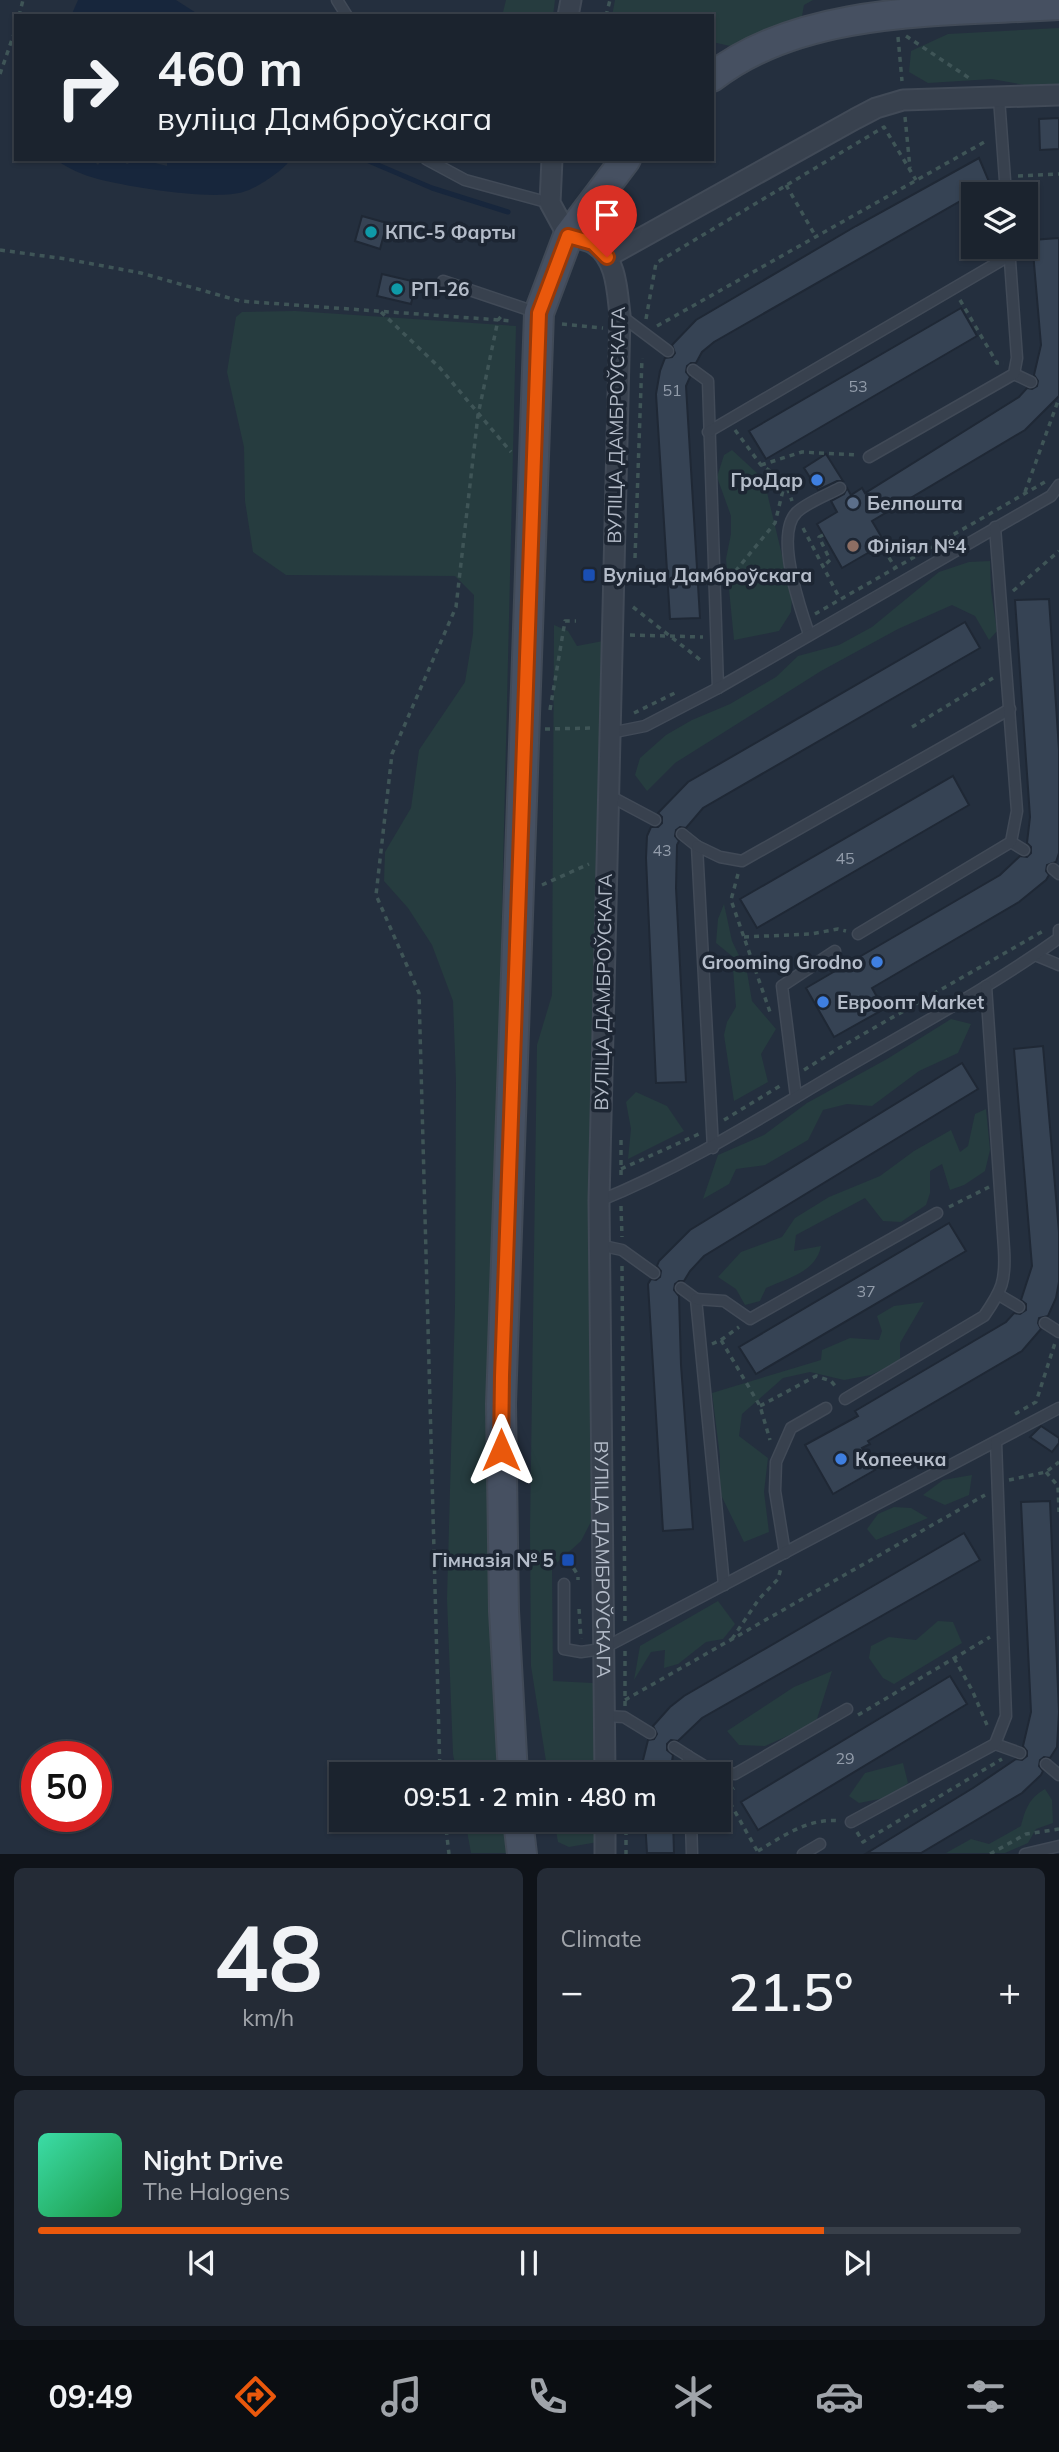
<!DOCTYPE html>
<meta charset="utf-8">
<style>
:root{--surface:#1b232e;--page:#242b36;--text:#f1f3f6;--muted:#a0a4aa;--line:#39404a;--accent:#ea580c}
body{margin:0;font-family:Mulish,sans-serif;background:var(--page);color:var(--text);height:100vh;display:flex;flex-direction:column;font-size:26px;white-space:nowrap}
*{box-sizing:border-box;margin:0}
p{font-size:23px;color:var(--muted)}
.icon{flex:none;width:38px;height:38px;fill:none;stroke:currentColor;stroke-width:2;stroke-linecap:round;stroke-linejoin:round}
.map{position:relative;height:1854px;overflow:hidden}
.drawer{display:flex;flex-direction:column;gap:14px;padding:14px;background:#0f1319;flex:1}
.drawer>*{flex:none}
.hud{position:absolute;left:14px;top:14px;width:700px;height:147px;border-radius:0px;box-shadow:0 2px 5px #0004,0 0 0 2px var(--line);background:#1b232e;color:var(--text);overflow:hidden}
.buttons{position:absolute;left:961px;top:182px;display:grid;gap:14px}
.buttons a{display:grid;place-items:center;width:77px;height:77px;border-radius:0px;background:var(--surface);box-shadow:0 2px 5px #0004,0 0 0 2px var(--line);font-size:35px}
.speed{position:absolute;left:21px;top:1741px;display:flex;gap:14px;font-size:35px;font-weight:700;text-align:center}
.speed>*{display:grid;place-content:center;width:91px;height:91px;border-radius:50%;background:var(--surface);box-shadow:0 2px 5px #0004,0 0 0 2px var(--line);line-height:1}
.speed .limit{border:10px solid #d22;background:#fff;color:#111}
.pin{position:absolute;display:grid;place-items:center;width:60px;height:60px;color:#fff;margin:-72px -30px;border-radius:50% 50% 50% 0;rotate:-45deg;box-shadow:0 0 7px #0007}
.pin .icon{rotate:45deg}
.me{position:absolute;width:77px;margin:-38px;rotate:0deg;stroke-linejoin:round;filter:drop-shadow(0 0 5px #0008)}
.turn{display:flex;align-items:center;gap:24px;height:147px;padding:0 28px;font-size:32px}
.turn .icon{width:91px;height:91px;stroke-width:2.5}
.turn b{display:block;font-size:49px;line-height:60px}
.big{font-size:52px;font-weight:600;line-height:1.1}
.drawer .card{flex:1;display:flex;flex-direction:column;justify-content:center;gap:10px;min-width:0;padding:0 24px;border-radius:10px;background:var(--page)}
.drawer .dial{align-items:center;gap:0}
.dial b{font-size:91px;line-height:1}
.song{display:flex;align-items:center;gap:21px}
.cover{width:84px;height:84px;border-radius:10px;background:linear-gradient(135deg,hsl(160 70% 55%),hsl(140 70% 35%))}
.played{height:7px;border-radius:4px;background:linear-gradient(90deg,var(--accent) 80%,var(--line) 80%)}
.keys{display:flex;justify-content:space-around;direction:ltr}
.heat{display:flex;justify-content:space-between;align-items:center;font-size:38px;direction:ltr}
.drawer .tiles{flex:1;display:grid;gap:14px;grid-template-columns:1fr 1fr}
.card:last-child{grid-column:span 2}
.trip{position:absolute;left:329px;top:1762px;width:402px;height:70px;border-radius:0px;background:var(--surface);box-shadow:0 2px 5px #0004,0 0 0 2px var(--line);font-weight:600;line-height:70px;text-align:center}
.tab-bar{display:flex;height:112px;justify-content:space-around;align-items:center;background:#0b0e12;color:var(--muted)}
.tab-bar .icon{width:49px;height:49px}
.tab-bar .selected{color:var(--accent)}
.tab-bar b{font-size:32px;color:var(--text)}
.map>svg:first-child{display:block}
.green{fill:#263c3f}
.water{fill:#17263c}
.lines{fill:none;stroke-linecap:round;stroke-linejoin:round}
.stream{stroke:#17263c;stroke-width:5}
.building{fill:#364354;stroke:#1f2835;stroke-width:2}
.lane-casing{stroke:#414a57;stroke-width:13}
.street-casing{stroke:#414a57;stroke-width:23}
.secondary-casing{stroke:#414a57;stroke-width:32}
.path{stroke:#3f5557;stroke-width:3.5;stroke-dasharray:5 5;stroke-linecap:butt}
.lane{stroke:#38414e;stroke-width:10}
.street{stroke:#38414e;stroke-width:19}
.secondary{stroke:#465061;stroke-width:28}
.route-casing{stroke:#983908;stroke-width:18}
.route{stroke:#ea580c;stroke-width:12}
.culture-dot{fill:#0f9aa8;stroke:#1d2633;stroke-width:2.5}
.shop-dot{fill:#3f7fe0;stroke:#1d2633;stroke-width:2.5}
.service-dot{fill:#5c6f8a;stroke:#1d2633;stroke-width:2.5}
.education-dot{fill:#8d6e63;stroke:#1d2633;stroke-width:2.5}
.transit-dot{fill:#1a4fb4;stroke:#1d2633;stroke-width:2.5}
.labels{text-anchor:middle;stroke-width:7;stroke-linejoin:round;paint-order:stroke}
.number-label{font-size:16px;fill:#929caa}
.poi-label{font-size:19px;font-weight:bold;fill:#b4bcc9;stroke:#1d2633;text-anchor:start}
.street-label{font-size:19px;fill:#b4bcc9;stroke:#1d2633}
</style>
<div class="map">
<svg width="1059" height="1854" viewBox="0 0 1059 1854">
<rect width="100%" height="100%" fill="#242f3e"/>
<!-- green -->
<g class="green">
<polygon points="506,0 555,0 553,16 502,16"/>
<polygon points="615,0 813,0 804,5 802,16 758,41 735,47 712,42 712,16 612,16"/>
<polygon points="1059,28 1059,86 1035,87 992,79 928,83 909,72 911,51 948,34"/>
<polygon points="295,311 516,326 493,1285 491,1607 493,1698 500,1774 457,1774 453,1754 447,1599 455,1307 456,1081 453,1001 432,945 408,908 384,881 385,852 411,808 419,750 465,682 473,634 474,595 455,576 286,575 253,552 245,501 244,447 227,372 236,317 242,312"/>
<polygon points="732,450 757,473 765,484 792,597 791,612 779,631 734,640 726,559 731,534 731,516 717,477 724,455"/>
<polygon points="990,561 991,591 997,631 989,640 975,616 952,605 898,629 821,671 675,763 647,791 635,775 640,758 666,735 692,720 730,704 776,677 798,656 839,645 872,627 939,572 969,562"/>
<polygon points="554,625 568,631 577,646 603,641 595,1514 581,1541 552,1567 553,1681 593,1683 596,1774 548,1774 531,1666 530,1530 537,1045 552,995"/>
<polygon points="724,904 732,941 747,972 752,1001 776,1029 761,1054 768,1082 734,1101 724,1035 727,1022 736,1007 732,956 716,943 718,919"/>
<polygon points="951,1019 971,1024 958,1053 919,1071 872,1106 847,1104 823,1110 808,1140 765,1165 736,1169 729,1184 703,1199 718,1155 764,1135 807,1103 887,1059"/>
<polygon points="636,1092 667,1106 684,1131 628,1159 631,1129 626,1102"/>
<path d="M986,1109L990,1150L985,1171L964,1185L950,1190L942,1164L930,1171V1193L926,1205L901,1222L883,1221L865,1198L796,1235L794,1251L821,1246C816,1272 788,1278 766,1288L760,1301L745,1305L736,1289L718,1277L741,1252L782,1237L795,1218L829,1197L880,1176L914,1151L951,1130L960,1152L968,1146L975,1114Z"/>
<polygon points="924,1302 900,1343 900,1361 871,1375 844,1380 810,1372 783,1378 742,1414 739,1436 768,1458 764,1492 769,1532 744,1542 720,1493 720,1457 712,1393 821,1360 822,1350 850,1338 879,1340 882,1331 877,1316 894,1306"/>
<polygon points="972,1475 969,1495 945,1505 923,1495 943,1480"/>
<polygon points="894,1507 911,1508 928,1518 876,1540 867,1529 878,1514"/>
<polygon points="718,1601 735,1624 723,1639 706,1642 678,1664 664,1668 665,1650 651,1652 634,1680 640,1646"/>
<polygon points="938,1621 953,1622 962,1643 894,1684 883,1678 869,1658 871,1646 889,1637 916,1640"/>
<polygon points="832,1671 817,1719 810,1726 765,1746 739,1745 727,1731 794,1687"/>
<polygon points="903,1763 908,1783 889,1797 859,1803 849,1796 865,1773"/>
<path d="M1045,1789L1052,1800L1053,1823L1036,1829L1028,1843L1005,1853H946L971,1839L989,1844L1021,1826C1025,1810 1029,1798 1045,1789Z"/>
<polygon points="465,1820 505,1820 510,1853 471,1853"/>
<polygon points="554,1820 597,1820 598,1842 569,1847 558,1842"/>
</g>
<!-- water -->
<g class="water">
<polygon points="78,0 176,0 201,16 71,16"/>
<path d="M54,159H92L98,165L101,159H119L127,164L139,159L167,166V159H291C284,170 256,189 243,192C213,201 129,187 98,179C82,175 68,168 54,159Z"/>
</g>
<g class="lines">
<!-- stream -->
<polyline class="stream" points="364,159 432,188 508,212"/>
</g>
<!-- building -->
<g class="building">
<polygon points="1059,118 1059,149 1040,150 1039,119"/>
<polygon points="979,158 990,184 714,342 702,352 696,363 691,363 687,366 686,372 690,377 686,386 687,403 700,618 670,619 656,394 660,371 665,358 672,357 675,353 672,345 696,320 856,226"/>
<polygon points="362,216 387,223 380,249 355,241"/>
<polygon points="1059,238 1059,396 1025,430 872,521 885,543 842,568 817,524 837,512 831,501 844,494 847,488 851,495 862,488 865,493 1019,397 1027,388 1032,389 1037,386 1038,381 1034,375 1041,345 1032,240"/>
<polygon points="382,274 416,282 411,304 377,296"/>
<polygon points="961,308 977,336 766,459 749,431"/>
<polygon points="826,454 843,481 837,481 818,490 804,468"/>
<polygon points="1049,599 1059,750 1059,853 1056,862 1047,865 1046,871 1049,875 1046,880 1019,902 872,988 884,1009 834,1037 806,988 1000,875 1020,856 1027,857 1031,853 1031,847 1027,843 1030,817 1015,600"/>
<polygon points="965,622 980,648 703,808 686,828 680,827 676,830 675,836 679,841 677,845 676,888 686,1082 656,1083 646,858 647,836 651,827 658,827 662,823 662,817 658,813 688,782"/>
<polygon points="953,776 969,805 757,928 740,899"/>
<polygon points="1043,1046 1059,1232 1059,1282 1056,1298 1048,1316 1039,1318 1038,1323 1041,1329 1022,1351 868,1441 870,1444 862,1448 875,1470 833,1494 805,1445 858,1416 855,1411 1006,1322 1014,1313 1020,1314 1026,1310 1026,1304 1021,1300 1032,1266 1014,1049"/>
<polygon points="962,1063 978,1089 704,1256 690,1271 684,1281 679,1281 675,1284 674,1290 679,1296 681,1365 693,1529 663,1531 648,1284 651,1279 656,1280 660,1277 661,1271 657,1266 659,1261 690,1230"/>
<polygon points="949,1223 966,1251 756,1374 739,1347"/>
<polygon points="1041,1426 1059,1438 1059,1443 1052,1452 1030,1437"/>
<polygon points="1050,1501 1059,1712 1057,1747 1050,1758 1044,1757 1040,1760 1039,1766 1043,1771 1041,1775 1022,1793 921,1853 867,1853 973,1788 1016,1759 1022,1760 1027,1756 1027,1751 1023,1746 1031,1712 1021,1502"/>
<polygon points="964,1533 980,1560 702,1718 678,1741 671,1740 667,1744 667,1750 673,1755 670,1774 643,1774 643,1760 648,1740 654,1739 657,1734 653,1726 670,1707 684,1696"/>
<polygon points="950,1676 967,1704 758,1830 741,1802"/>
<polygon points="645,1820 673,1820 674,1853 647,1853"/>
</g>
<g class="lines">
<!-- lane casing -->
<g class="lane-casing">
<g id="lane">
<polyline points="337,0 347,16"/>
<polyline points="999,98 1006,194"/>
<polyline points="426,159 465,180 550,203"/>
<polyline points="443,281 538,313"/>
<polyline points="620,315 668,351"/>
<polyline points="693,370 708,381 718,688"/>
<polyline points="1014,374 1031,382"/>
<polyline points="708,432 1009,256"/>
<polyline points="869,457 1014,374 1017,358 1009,247"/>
<path d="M809,634C800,608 774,534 797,512C808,502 827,495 840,488"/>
<polyline points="610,733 645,726 718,688 1051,496 1059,485"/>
<polyline points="608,795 655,820"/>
<polyline points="682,834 697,846 713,1148"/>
<polyline points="1011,842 1024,850"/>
<polyline points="697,846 720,857 742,861 1010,709"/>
<polyline points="1053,869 1059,874"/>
<polyline points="858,934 1011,842 1017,811 995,527"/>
<polyline points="1035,955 1059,965"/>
<polyline points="796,1097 782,986 835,951"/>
<path d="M599,1201C683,1167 757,1120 835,1074C910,1030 988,989 1059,938V930"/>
<polyline points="599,1245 622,1250 654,1273"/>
<polyline points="681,1288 696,1299 724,1585"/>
<polyline points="999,1295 1019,1307"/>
<polyline points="696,1299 724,1301 750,1319 937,1213"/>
<polyline points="1045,1323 1059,1332"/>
<path d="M845,1399L984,1316C1002,1290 1006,1281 1004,1249L986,986"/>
<polyline points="785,1553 775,1491 776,1462 791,1428 826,1408"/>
<polyline points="564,1584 564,1649 581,1652 602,1649 1059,1408"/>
<polyline points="604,1716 624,1717 650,1733"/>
<polyline points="995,1744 1020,1753"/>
<polyline points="674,1747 688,1756 688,1774"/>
<polyline points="688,1756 711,1770 735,1774 847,1709"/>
<polyline points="1046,1764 1059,1775"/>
<polyline points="691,1820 692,1854"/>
<polyline points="851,1822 995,1744 1006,1716 996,1442"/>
<polyline points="803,1854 820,1844"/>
<polyline points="1025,1854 1059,1846"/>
</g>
</g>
<!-- street casing -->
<g class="street-casing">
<g id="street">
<polyline points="568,16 571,0"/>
<path id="s1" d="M552,159L550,203L568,236C576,238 587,240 594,244C617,259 617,291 620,315L599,1201L605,1774"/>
<polyline points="607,257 855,119 876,108 903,100 1059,95"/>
<polyline points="605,1820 605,1854"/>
</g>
</g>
<!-- secondary casing -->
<g class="secondary-casing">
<g id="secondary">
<path d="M712,77C804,5 948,12 1059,5"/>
<polyline points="513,1774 504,1611 501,1404 539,313 568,236 626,159"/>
<polyline points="518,1820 522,1854"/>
</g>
</g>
<!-- path -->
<g class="path">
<polyline points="19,16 23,0"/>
<polyline points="606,16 610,0"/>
<polyline points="906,36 972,80"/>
<polyline points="898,37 902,81"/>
<polyline points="0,74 16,28"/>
<polyline points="905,117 910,168"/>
<polyline points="1018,176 1059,174"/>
<polyline points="786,185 816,237"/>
<polyline points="0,250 66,259 141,273 240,301 513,321"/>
<polyline points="960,300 997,363 1004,363"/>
<polyline points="381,312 440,368 511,452"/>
<polyline points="646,319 656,263 884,127 916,180"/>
<polyline points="562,324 603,328"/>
<polyline points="657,326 988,140"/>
<polyline points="735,430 761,465 785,481 792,501"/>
<polyline points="761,465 802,452 858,455"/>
<polyline points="1025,492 1058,401 1056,400"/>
<polyline points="803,528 840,599"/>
<polyline points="823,535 819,537 830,560 823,567"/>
<polyline points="875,549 882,547 895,567"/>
<polyline points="635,558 642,358"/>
<polyline points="729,579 775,523 785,482"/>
<polyline points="1013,591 1059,551"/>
<polyline points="633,607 703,662"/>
<polyline points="815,614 1045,482"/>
<polyline points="630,635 703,637"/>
<polyline points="550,710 565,621 576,621"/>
<polyline points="634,713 677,692"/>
<polyline points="912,727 993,678"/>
<polyline points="545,729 594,728"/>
<polyline points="738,874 731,900 770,1012"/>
<polyline points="542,885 589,864"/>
<polyline points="744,937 811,934 838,929 846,931"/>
<polyline points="804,1070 839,1048 1045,930"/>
<polyline points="724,1120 783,1084"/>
<polyline points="621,1140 621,1177"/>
<polyline points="621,1169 699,1134"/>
<polyline points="621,1206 622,1237"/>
<polyline points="949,1207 989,1187"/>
<polyline points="622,1266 625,1622"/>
<polyline points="721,1340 739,1327"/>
<polyline points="712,1344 721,1340 760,1406 770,1440"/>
<polyline points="760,1406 816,1376 831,1381 837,1388"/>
<polyline points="1015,1414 1036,1402 1055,1343"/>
<polyline points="1046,1472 1058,1486 1059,1512"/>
<polyline points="1009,1480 1046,1472 1059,1462"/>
<polyline points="568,1560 578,1575 578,1580"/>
<polyline points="579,1609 581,1639"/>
<polyline points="732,1639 759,1599 778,1579 781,1568"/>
<polyline points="954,1658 972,1690 987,1725"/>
<polyline points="625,1700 985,1495"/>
<polyline points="625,1706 625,1651"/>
<polyline points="858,1715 990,1637"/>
<polyline points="440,1774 419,993 376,895 392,754 456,607 478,415 498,320 503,314"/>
<polyline points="729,1785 725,1794 759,1854"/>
<polyline points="725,1794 734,1788"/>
<polyline points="445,1820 449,1854"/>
<polyline points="626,1820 626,1854"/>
<polyline points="857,1832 863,1842 1002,1759"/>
<path d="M758,1851C783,1836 810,1817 841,1821"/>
<polyline points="990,1854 1026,1834 1059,1829"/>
</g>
<!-- lane -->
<use href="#lane" class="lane"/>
<!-- street -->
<use href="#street" class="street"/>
<!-- secondary -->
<use href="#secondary" class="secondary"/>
</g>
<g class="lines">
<!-- route casing -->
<g class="route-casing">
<polyline id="route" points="501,1450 502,1376 539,313 568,236 593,243 607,257"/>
</g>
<!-- route -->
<use href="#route" class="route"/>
</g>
<!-- markers -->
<g class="culture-dot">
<circle cx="371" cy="232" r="7"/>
<circle cx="397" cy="289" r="7"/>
</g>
<g class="shop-dot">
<circle cx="817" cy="480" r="7"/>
<circle cx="877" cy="962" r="7"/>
<circle cx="823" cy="1002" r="7"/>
<circle cx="841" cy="1459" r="7"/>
</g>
<circle class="service-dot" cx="853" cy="503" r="7"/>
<circle class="education-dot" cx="853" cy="546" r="7"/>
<g class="transit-dot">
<rect x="582" y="568" width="14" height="14" rx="3.5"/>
<rect x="561" y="1553" width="14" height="14" rx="3.5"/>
</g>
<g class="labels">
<!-- number labels -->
<g class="number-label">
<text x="858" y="392">53</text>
<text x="672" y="396">51</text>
<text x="662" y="856">43</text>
<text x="845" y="864">45</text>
<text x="866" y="1297">37</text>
<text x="845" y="1764">29</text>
</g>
<!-- poi labels -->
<g class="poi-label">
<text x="385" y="239">КПС-5 Фарты</text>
<text x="411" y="296">РП-26</text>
<text x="803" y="487" text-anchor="end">ГроДар</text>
<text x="867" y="510">Белпошта</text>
<text x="867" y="553">Філіял №4</text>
<text x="603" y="582">Вуліца Дамброўскага</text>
<text x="863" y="969" text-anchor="end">Grooming Grodno</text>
<text x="837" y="1009">Евроопт Market</text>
<text x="855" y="1466">Копеечка</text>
<text x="554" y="1567" text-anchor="end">Гімназія № 5</text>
</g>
<!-- street labels -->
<g class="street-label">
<text transform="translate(616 425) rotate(-89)" y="7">ВУЛІЦА ДАМБРОЎСКАГА</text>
<text transform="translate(603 992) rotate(-89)" y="7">ВУЛІЦА ДАМБРОЎСКАГА</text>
<text dy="7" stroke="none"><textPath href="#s1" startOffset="1432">ВУЛІЦА ДАМБРОЎСКАГА</textPath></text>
</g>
</g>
</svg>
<div class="buttons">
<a><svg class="icon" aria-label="layers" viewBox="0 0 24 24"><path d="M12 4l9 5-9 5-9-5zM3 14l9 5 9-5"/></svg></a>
</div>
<div class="speed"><div class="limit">50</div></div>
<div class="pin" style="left:607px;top:257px;background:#d93025"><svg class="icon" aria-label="arrive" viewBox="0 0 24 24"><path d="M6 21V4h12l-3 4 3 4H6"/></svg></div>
<svg class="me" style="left:501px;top:1450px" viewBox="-20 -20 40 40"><path d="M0-17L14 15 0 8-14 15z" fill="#ea580c" stroke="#fff" stroke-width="4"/></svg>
<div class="trip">09:51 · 2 min · 480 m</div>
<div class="hud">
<div class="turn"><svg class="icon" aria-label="right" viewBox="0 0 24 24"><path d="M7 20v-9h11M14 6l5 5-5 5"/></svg><div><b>460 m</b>вуліца Дамброўскага</div></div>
</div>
</div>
<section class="drawer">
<div class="tiles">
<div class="card dial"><b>48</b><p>km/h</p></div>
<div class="card"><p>Climate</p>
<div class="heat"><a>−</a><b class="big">21.5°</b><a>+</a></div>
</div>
<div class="card">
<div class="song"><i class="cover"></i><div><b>Night Drive</b><p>The Halogens</p></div></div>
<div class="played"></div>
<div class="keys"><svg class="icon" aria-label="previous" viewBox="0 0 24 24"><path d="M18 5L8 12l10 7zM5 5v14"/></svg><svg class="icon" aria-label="pause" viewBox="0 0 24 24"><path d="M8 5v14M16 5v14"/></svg><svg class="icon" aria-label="next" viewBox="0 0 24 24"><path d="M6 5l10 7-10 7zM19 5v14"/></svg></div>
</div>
</div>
</section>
<nav class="tab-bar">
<b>09:49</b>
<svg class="icon selected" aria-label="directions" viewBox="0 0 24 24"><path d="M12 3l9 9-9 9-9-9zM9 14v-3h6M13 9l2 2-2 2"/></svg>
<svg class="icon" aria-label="music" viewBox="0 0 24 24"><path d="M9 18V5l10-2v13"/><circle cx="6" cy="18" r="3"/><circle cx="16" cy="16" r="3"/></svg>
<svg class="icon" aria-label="phone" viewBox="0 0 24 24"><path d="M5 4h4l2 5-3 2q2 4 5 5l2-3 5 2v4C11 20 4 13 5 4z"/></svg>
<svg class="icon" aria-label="climate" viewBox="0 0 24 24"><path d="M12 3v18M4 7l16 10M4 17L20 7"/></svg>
<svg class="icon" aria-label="car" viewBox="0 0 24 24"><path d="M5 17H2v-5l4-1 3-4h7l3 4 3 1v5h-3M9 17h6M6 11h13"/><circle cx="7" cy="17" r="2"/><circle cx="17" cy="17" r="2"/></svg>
<svg class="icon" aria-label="filters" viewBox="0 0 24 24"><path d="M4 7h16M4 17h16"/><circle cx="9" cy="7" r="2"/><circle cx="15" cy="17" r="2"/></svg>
</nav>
